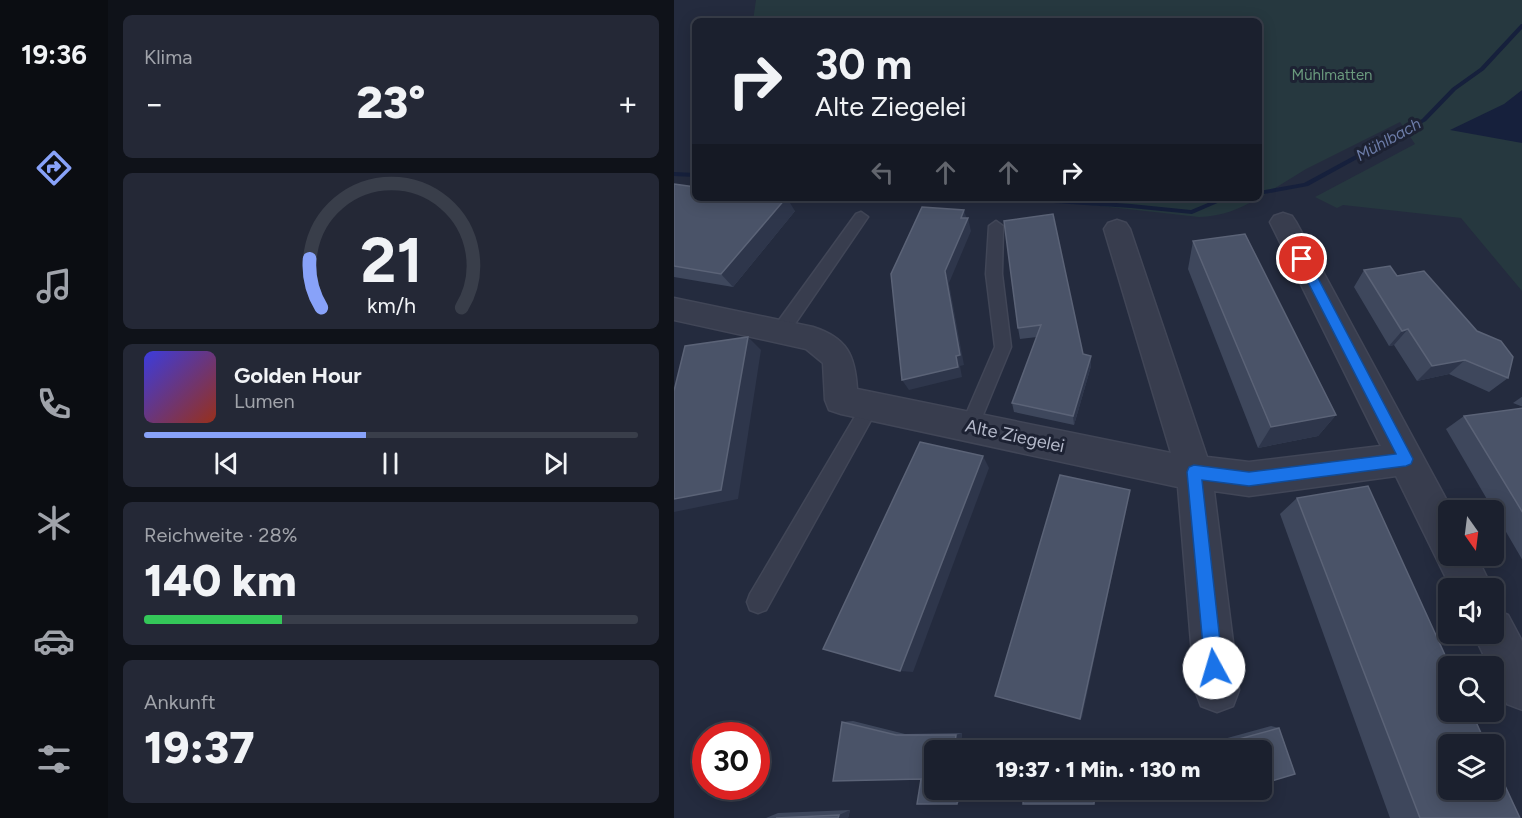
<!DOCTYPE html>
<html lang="de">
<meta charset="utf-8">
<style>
:root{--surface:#1b202e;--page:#242836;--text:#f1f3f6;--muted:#a0a3aa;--line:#393e4a;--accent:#88a2f9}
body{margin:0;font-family:Figtree,sans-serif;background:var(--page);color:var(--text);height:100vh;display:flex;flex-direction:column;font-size:22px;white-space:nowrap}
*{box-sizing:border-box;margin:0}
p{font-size:20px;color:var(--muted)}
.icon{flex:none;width:33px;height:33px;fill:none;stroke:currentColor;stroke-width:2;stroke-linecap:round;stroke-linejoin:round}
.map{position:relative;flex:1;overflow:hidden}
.side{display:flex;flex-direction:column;gap:15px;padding:15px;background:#0f1219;width:566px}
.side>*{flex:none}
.banner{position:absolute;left:18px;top:18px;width:570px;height:183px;border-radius:9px;box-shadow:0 3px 15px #0003,0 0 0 2px var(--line);background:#1b202e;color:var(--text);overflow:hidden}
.needle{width:39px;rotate:166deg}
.controls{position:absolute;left:764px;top:500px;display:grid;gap:12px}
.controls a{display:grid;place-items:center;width:66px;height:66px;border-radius:9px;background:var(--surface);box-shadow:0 3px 15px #0003,0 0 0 2px var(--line);font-size:30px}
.speed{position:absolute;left:18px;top:722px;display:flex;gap:12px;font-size:30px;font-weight:700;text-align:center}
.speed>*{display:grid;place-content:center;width:78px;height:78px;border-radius:50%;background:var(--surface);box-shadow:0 3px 15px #0003,0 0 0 2px var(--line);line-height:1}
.speed .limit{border:9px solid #d22;background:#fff;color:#111}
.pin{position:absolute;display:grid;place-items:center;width:51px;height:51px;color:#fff;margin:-26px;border:3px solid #fff;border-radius:50%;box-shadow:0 2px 6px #0007}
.me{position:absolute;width:66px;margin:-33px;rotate:354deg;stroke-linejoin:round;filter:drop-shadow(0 0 4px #0008)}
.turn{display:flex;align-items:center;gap:21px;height:126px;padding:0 24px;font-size:27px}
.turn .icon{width:78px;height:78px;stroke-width:2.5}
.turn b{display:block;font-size:42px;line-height:51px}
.lanes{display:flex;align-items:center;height:57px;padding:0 24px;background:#0003;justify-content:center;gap:30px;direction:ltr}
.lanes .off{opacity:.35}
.big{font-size:45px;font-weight:800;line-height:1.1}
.side .widget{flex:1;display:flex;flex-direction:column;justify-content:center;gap:9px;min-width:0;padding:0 21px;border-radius:9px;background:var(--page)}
.side .dial{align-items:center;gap:0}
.dial svg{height:156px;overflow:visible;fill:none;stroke:var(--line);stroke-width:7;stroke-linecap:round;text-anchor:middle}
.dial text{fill:var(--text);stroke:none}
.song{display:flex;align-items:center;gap:18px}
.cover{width:72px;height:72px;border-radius:9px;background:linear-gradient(135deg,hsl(240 70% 55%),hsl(10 70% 35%))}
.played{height:6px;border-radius:3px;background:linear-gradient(90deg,var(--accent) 45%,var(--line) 45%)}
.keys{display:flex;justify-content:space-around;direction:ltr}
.heat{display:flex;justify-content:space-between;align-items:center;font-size:33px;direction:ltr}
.charge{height:9px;border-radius:4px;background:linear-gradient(90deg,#34c759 28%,var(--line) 0)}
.trip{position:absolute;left:250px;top:740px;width:348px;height:60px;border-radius:9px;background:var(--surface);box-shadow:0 3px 15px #0003,0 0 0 2px var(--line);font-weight:800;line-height:60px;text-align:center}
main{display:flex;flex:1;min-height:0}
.tab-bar{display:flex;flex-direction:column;width:108px;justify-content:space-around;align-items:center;background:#0b0d12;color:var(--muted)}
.tab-bar .icon{width:42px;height:42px}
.tab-bar .current{color:var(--accent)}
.tab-bar b{font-size:27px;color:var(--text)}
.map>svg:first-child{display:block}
.green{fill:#26383f}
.water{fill:#16203c}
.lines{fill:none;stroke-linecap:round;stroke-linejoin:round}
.stream{fill:#16203c;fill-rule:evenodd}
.lane-casing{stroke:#414657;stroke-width:3}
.street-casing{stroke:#414657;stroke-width:3}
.lane{fill:#383d4e;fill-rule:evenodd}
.street{fill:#383d4e;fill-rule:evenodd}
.wall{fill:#3e475c}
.shaded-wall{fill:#2e364b}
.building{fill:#4a5368;stroke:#5b6377;stroke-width:1.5}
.route{fill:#1a73e8;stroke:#114b97;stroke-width:1.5}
.labels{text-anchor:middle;stroke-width:6;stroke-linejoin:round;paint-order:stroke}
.far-park-label{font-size:15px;fill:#6a9a7d;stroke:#1d2233}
.far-water-label{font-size:16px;font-style:italic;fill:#6c7ca8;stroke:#1d2233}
.street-label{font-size:18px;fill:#b3b8c9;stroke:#1d2233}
</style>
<main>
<nav class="tab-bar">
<b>19:36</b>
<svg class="icon current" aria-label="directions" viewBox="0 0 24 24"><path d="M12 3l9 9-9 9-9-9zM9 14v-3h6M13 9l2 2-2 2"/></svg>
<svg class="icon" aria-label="music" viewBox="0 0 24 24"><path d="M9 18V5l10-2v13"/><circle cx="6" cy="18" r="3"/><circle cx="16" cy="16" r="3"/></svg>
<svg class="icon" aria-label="phone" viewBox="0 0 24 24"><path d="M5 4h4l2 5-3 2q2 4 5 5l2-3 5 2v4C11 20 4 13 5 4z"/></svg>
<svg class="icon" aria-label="climate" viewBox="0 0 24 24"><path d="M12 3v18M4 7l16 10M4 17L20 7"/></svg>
<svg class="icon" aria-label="car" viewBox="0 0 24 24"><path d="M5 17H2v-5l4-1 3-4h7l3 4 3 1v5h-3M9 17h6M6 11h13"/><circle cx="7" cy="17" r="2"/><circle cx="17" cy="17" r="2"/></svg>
<svg class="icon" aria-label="filters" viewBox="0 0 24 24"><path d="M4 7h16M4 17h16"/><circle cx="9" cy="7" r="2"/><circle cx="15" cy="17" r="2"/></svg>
</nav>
<section class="side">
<div class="widget"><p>Klima</p>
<div class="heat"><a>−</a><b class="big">23°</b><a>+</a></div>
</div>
<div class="widget dial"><svg viewBox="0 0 100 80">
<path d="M14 69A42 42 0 1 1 86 69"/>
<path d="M14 69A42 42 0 0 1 8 44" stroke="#88a2f9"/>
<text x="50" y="56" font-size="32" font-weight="700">21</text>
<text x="50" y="72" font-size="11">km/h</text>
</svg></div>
<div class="widget">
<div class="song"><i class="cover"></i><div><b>Golden Hour</b><p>Lumen</p></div></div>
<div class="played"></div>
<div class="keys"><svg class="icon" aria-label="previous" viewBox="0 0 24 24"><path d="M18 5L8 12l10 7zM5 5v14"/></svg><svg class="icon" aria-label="pause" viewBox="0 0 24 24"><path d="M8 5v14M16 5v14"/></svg><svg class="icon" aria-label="next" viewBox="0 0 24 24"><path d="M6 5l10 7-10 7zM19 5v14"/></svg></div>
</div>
<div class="widget"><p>Reichweite · 28%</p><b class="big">140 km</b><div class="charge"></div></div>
<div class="widget"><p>Ankunft</p><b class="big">19:37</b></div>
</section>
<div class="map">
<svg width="849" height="818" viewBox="0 0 849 818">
<rect width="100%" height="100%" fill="#242b3e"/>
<!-- green -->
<g class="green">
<polygon points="82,0 848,0 848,291 787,218 669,205 663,208 641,197 741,144 726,122 632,169 585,198 585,21 79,21"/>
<path d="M293,198H584C564,210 548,216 525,217L373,200H313Z"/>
</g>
<!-- water -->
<polygon class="water" points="848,90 848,143 776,130 830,104"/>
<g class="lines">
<!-- stream -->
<g class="stream">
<polygon points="847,24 849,24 849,28 810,70 782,90 752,121 634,186 585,195 585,191 630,183 748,119 778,88 806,68"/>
<polygon points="0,172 21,173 21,177 0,176"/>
<polygon points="332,198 369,198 457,204 517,210 546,198 555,198 518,214 457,208 335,200"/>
</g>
<!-- lane casing -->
<g class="lane-casing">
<g id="lane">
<polygon points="187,212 194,217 112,337 106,338 100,337 98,332 100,327 182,214"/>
<polygon points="322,221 329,226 328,274 337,347 302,432 296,434 290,432 287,426 321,347 312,274 315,226"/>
<polygon points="195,400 201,403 204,408 201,413 92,610 84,613 76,610 73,602 76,594 189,403"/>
</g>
</g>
<!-- street casing -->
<g class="street-casing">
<g id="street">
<path d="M609,213L618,216L622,222L778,510H774V555H802L818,588H777L722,476L575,496L540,491L565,690L559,706L543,712L527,706L521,690L504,487L167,414L155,410L151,400L149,363L132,349L0,320V298L139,327C173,338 181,355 183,389L497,453L430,229L434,223L443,220L452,223L456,229L533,457L575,462L707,446L596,222L600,216Z"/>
<polygon points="819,609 834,615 849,643 849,710 833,704 819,674 819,666 815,666 799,633 819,633"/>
</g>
</g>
<!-- lane -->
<use href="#lane" class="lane"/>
<!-- street -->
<use href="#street" class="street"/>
</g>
<!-- wall -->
<g class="wall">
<polygon points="0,184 121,211 59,287 0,277"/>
<polygon points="330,221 409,354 417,356 417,366 400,425 340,412 338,403 363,337 346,339 344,328"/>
<polygon points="519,241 662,415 644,436 584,448 514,269"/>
<polygon points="690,270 723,276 834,378 815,392 775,374 743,381 720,345 715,346 680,287"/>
<polygon points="849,396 849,407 839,403"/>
<polygon points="849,408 849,561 772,429 790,416"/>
<polygon points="623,498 846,818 716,818 606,514"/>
<polygon points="179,721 231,734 288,733 286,750 261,750 290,798 283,804 168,722"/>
<polygon points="597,726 605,728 588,750 521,750 517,748"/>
<polygon points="176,810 174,818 92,818 104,813"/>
</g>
<!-- shaded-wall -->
<g class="shaded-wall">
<polygon points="112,198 113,198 121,211 59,287 47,274"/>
<polygon points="290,210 293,220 294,218 297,231 275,283 290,365 286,366 288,377 235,390 228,380 282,356 271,271"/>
<polygon points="734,329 720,345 715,346 728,331"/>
<polygon points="74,337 87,350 64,499 0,512 0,499"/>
<polygon points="417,356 417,366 400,425 399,416"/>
<polygon points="791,360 775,374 743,381 758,366"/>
<polygon points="662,415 644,436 584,448 597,427"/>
<polygon points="309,456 315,468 239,672 226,671"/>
<polygon points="456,490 408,718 406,719"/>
<polygon points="288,733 286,750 280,750 282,735"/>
<polygon points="285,789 291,789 290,798 283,804"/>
<polygon points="176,810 174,818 164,818 165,815"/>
</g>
<!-- building -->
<g class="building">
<polygon points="0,184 21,187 21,198 112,198 47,274 0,266"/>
<polygon points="248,207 290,210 287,218 294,218 271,271 286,355 282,356 284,367 228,380 217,274"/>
<polygon points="379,214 409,354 417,356 399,416 338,403 367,325 344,328 330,221"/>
<polygon points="571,234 662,415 597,427 519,241"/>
<polygon points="716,266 723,276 750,271 803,331 827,341 839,357 834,378 791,360 758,366 734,329 728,331 690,270"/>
<polygon points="74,337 47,490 0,499 0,391 11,346"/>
<polygon points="849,408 849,513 790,416"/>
<polygon points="246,442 309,456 226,671 149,649"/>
<polygon points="386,475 456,490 406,719 321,696"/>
<polygon points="694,486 776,666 774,666 774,711 797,711 812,744 774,744 774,789 819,789 819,760 846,818 746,818 623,498"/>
<polygon points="168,722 222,735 282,735 280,750 261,750 261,789 285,789 283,804 243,804 247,779 159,781"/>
<polygon points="605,728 621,774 588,784 588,750 525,750"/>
<polygon points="350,789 421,789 420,804 349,804"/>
<polygon points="165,815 164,818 102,818"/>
</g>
<!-- route -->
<polygon class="route" points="628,255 634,259 739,459 737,464 732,466 575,486 528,480 549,668 547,674 540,677 534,674 531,668 513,472 515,467 520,465 575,472 722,454 622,259"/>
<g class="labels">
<!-- far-park labels -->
<g class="far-park-label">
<text x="658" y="80">Mühlmatten</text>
</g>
<!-- far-water labels -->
<g class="far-water-label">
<text transform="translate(714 139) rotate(-29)" y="6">Mühlbach</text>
</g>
<!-- street labels -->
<g class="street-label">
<text transform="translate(341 436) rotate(12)" y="6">Alte Ziegelei</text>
</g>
</g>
</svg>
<div class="controls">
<a><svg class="needle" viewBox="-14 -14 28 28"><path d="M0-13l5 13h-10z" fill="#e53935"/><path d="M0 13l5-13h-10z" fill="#a0a3aa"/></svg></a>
<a><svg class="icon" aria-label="sound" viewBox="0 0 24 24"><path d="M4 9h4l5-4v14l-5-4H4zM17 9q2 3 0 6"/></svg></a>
<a><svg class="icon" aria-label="search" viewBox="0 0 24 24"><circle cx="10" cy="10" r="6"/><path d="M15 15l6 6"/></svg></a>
<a><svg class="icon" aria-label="layers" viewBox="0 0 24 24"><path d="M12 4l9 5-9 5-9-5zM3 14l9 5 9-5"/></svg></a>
</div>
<div class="speed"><div class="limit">30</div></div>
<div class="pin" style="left:628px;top:259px;background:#d93025"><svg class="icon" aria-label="arrive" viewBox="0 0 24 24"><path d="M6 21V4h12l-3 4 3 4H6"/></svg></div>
<svg class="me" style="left:540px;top:668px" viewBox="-20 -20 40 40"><circle r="19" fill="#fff"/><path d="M0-13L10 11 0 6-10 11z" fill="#1a73e8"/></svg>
<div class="trip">19:37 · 1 Min. · 130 m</div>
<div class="banner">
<div class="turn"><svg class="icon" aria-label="right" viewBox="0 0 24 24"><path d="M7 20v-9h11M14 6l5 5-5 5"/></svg><div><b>30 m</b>Alte Ziegelei</div></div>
<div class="lanes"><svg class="icon off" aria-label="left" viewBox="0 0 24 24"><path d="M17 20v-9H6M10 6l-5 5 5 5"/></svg><svg class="icon off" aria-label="ahead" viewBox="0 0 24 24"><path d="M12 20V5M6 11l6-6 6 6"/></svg><svg class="icon off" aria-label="ahead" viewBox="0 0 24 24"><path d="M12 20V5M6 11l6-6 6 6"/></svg><svg class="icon" aria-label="right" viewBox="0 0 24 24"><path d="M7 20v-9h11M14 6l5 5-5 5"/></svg></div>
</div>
</div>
</main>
